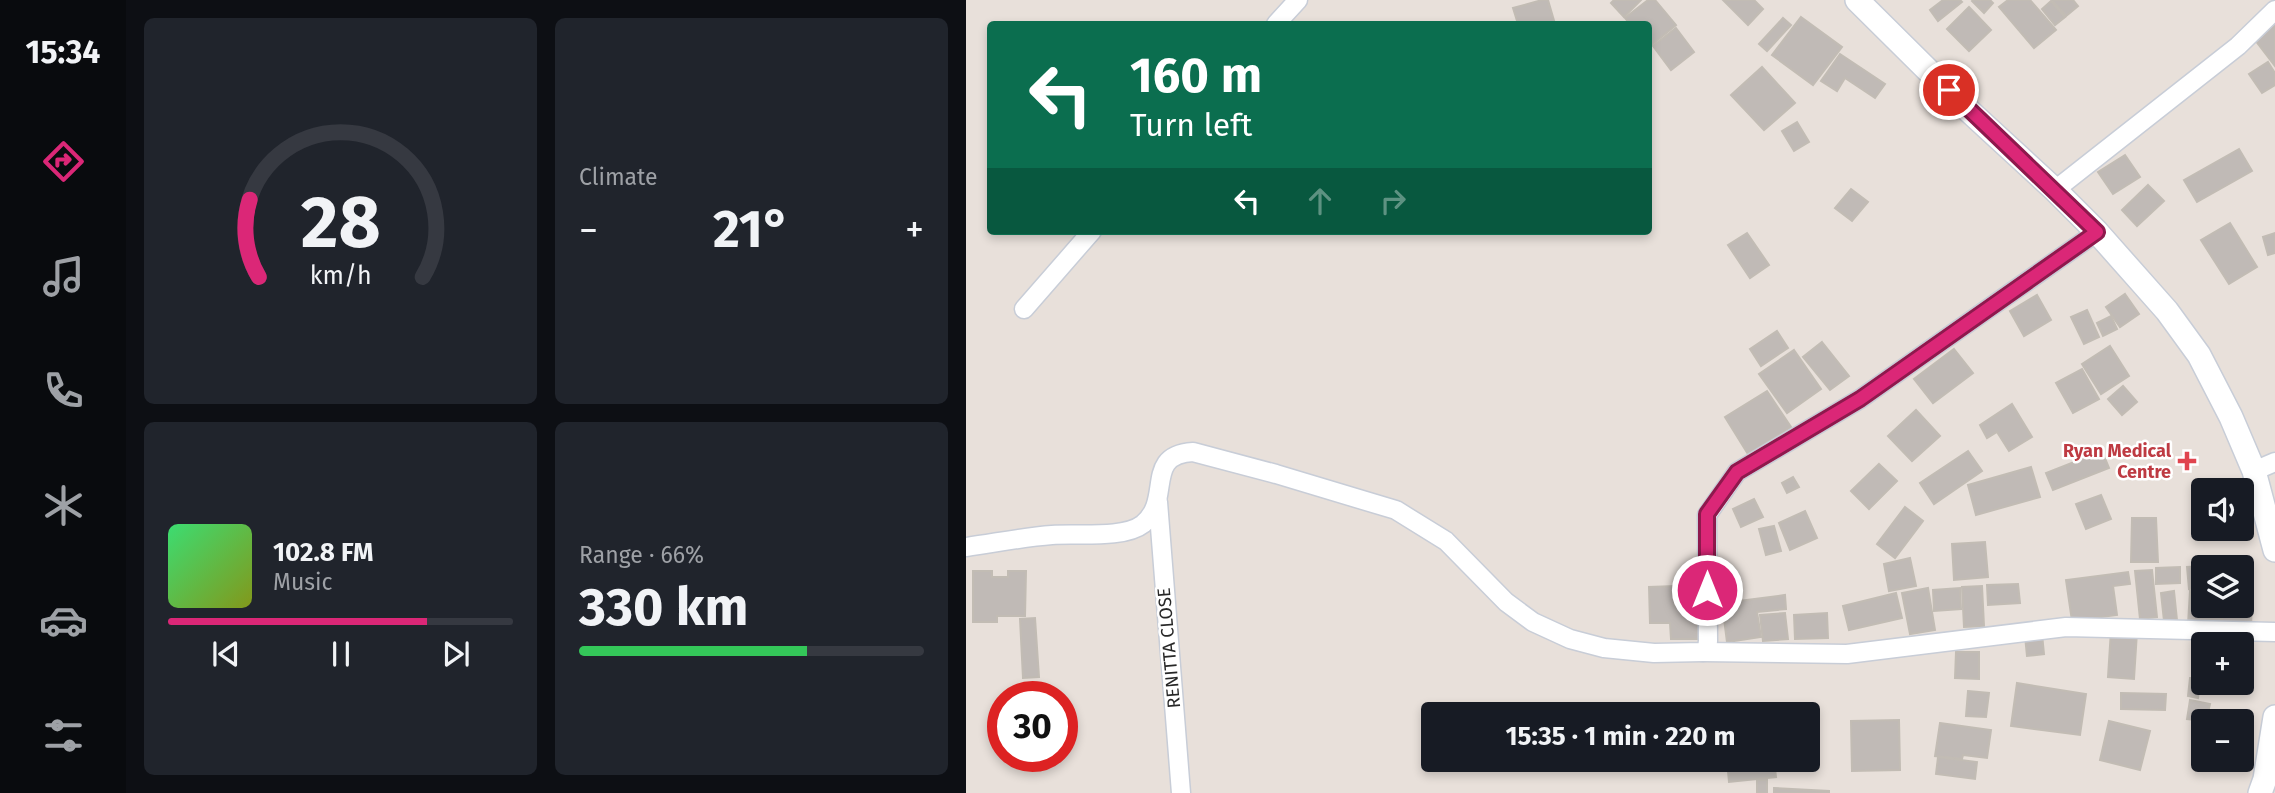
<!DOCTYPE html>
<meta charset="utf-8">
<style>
:root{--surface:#171b24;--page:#20242c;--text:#f1f3f6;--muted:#9ea1a6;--line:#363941;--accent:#db2777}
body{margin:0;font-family:"Fira Sans",sans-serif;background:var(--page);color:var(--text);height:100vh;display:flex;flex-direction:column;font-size:26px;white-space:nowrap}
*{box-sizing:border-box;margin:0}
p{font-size:23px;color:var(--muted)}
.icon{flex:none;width:38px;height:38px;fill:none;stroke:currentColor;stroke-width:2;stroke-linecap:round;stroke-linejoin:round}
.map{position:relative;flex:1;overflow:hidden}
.details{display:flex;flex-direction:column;gap:18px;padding:18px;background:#0d0f14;width:840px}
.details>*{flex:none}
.guide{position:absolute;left:21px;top:21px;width:665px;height:214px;border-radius:7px;box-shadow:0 4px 10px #0003;background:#0b6e4f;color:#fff;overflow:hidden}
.buttons{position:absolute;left:1225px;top:478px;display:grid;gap:14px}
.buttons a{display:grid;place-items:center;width:63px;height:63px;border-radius:7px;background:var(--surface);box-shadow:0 4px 10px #0003;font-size:35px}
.speed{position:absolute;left:21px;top:681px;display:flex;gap:14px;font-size:35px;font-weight:700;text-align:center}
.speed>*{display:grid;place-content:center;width:91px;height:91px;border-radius:50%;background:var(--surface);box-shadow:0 4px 10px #0003;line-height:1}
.speed .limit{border:10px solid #d22;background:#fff;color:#111}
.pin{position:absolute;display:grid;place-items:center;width:60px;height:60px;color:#fff;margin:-30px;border:4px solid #fff;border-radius:50%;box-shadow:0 2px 7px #0007}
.me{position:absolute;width:77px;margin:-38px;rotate:0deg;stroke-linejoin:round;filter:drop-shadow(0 0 5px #0008)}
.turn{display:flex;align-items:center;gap:24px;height:147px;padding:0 28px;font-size:32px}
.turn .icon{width:91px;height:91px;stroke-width:2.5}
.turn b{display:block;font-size:49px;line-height:60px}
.lanes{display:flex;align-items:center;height:66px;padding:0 28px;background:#0003;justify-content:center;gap:35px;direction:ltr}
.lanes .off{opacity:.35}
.big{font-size:52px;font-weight:700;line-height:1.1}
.details .widget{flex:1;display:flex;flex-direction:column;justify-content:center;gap:10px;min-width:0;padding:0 24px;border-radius:10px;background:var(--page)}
.details .dial{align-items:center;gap:0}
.dial svg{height:182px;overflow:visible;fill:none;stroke:var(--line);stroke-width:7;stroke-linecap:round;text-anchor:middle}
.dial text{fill:var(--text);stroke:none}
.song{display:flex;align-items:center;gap:21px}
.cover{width:84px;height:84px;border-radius:10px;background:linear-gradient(135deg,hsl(140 70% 55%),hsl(70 70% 35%))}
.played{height:7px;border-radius:4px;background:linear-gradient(90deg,var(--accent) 75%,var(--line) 75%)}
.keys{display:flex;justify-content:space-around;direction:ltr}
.heat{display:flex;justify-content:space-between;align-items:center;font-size:38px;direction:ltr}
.charge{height:10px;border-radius:5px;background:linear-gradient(90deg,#34c759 66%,var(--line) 0)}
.details .tiles{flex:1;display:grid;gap:18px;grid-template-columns:repeat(2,1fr)}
.trip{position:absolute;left:455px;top:702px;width:399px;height:70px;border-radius:7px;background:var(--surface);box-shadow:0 4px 10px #0003;font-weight:700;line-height:70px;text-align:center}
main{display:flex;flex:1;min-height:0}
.tabs{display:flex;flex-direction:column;width:126px;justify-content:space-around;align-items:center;background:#090b0e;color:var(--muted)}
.tabs .icon{width:49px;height:49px}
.tabs .selected{color:var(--accent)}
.tabs b{font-size:32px;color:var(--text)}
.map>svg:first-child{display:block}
.building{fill:#c0bab6;stroke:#c2bcb4;stroke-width:2}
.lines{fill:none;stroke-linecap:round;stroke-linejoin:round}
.minor-casing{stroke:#c8cdd7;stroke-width:21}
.tertiary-casing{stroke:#c8cdd7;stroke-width:26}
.minor{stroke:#fff;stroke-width:18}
.tertiary{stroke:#fff;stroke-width:23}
.route-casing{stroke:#8e194d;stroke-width:18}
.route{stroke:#db2777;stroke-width:12}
.health-dot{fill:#e0444e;stroke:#fff;stroke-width:2.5}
.labels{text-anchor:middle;stroke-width:5;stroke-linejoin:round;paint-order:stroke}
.health-label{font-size:18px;font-weight:bold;fill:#be3a42;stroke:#fff;text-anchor:end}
.street-label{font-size:18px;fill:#272727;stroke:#fff}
</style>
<main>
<nav class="tabs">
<b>15:34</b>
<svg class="icon selected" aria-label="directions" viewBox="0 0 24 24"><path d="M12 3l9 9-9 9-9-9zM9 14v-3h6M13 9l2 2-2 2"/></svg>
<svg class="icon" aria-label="music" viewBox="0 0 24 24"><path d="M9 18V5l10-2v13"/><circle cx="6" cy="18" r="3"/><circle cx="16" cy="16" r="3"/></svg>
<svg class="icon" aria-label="phone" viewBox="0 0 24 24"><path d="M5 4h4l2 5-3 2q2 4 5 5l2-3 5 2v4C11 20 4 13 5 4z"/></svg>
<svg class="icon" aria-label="climate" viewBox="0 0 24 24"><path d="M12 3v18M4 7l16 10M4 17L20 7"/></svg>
<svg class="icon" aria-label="car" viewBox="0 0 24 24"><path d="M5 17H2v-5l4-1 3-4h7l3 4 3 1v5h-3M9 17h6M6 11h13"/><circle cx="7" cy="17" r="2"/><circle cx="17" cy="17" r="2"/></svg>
<svg class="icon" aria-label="filters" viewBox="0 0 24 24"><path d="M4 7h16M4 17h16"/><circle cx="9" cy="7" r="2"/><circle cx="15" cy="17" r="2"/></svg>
</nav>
<section class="details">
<div class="tiles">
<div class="widget dial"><svg viewBox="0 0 100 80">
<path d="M14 69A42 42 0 1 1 86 69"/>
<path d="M14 69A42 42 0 0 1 10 35" stroke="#db2777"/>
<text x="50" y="56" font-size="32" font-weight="700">28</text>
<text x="50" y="72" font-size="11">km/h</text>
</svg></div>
<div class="widget"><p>Climate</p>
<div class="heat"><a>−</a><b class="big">21°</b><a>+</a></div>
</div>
<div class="widget">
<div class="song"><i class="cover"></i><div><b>102.8 FM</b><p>Music</p></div></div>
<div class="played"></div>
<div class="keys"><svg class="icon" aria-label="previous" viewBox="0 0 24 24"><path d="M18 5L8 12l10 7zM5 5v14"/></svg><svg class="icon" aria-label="pause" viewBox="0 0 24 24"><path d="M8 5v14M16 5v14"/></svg><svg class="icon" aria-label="next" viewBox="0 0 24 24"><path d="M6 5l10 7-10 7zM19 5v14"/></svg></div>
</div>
<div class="widget"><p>Range · 66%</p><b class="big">330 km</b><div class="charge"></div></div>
</div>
</section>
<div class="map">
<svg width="1309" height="793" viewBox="0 0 1309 793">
<rect width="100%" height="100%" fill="#e8e0da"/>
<!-- building -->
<g class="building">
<polygon points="576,0 582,0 589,24 552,24 547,8"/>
<polygon points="648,0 675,0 658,17 645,3"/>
<polygon points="682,0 689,0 710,25 683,47 682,24 664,24 659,18"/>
<polygon points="757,0 788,0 797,9 782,25"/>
<polygon points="977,0 994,0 996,2 972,21 964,10"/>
<polygon points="1007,0 1024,0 1027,3 1018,13 1006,1"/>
<polygon points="1042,0 1064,0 1090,30 1068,48 1033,7"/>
<polygon points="1086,0 1107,0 1112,6 1100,16"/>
<polygon points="1085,1 1099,17 1089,25 1076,9"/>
<polygon points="1003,7 1025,30 1003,51 981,29"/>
<polygon points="835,17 876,47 847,85 806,55"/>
<polygon points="817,18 825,25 801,51 793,44"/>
<polygon points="1309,24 1309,66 1289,40"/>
<polygon points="710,28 728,52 705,70 687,46"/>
<polygon points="874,54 919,84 909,98 879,78 871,91 855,81"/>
<polygon points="1302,62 1309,73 1309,85 1296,93 1283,74"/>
<polygon points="796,67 829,103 798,130 765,95"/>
<polygon points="831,122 843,142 828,151 816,131"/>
<polygon points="1273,149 1286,171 1231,202 1218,180"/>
<polygon points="1159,155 1174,177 1147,194 1132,172"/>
<polygon points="1182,185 1198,201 1171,226 1156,210"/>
<polygon points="885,189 902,202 886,221 869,208"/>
<polygon points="1264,223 1291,267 1263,284 1235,240"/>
<polygon points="781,233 803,265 784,278 762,245"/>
<polygon points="1309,233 1309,253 1302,255 1297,237"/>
<polygon points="1159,294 1173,314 1154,327 1140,307"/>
<polygon points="1071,295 1085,320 1058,336 1044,311"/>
<polygon points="1121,310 1133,337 1118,344 1105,317"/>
<polygon points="1145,316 1151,329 1137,336 1131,323"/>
<polygon points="811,331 822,348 795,366 784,349"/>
<polygon points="856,342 883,376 864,390 837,357"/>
<polygon points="1144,346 1163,376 1135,394 1116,364"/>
<polygon points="988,349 1007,373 967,403 948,379"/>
<polygon points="828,350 855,389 821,413 793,374"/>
<polygon points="1116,369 1133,399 1107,413 1090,383"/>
<polygon points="1157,386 1171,402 1156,415 1142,399"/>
<polygon points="801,391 825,427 782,454 759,417"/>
<polygon points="1046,404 1066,437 1043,451 1031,432 1021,438 1014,425"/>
<polygon points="950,410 974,436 946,461 922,436"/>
<polygon points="1002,451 1016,471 968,504 954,483"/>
<polygon points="1136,451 1143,468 1087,490 1080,473"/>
<polygon points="913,464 931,481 903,509 885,491"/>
<polygon points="1065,467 1074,497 1010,515 1002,485"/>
<polygon points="827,477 833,487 821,493 816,483"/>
<polygon points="1135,495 1145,519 1120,529 1110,504"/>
<polygon points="788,499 797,517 775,527 767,509"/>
<polygon points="939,507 957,521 929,558 911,544"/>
<polygon points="839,511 851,538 824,550 813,523"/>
<polygon points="1166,518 1190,518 1192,562 1165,562"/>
<polygon points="808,526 815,551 800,555 793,529"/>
<polygon points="1019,542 1022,577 988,580 986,544"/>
<polygon points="944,558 950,586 923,591 918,564"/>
<polygon points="1256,565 1256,567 1237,567 1237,587 1223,589 1221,567"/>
<polygon points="1214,567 1214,583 1190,584 1190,568"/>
<polygon points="1186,570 1191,617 1174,619 1169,571"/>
<polygon points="7,571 26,571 26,577 42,577 42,571 60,571 59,616 31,616 31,622 7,622"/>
<polygon points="1162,572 1164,584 1147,586 1151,615 1106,621 1100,580"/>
<polygon points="1052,584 1054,603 1022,605 1021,585"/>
<polygon points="709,586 709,605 731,604 732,639 705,639 704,623 684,623 683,587"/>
<polygon points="1016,586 1018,626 998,627 996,587"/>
<polygon points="962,588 969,630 944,634 936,593"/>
<polygon points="994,588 995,609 968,611 967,590"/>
<polygon points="1208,591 1211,620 1198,621 1195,593"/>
<polygon points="1224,591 1237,592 1237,606 1256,606 1255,626 1222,624"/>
<polygon points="930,593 936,618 883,630 877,606"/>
<polygon points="819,595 820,609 791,612 795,637 761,642 756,603"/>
<polygon points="1276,600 1286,600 1285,627 1256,625 1257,606 1276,606"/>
<polygon points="819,613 822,639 797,641 794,615"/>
<polygon points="861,613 862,638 829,639 828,615"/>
<polygon points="69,618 73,677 57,678 54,619"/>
<polygon points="1145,630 1171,632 1168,679 1142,677"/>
<polygon points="1076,634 1078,654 1061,656 1059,636"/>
<polygon points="990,652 1013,652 1013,679 989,678"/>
<polygon points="1224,678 1234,679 1232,698 1222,696"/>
<polygon points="1051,683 1120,694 1114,735 1045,726"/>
<polygon points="1002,691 1023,693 1020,717 1000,716"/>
<polygon points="1155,693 1200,694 1199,710 1155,709"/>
<polygon points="1224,700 1244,704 1240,721 1221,719"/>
<polygon points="933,720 934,770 886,771 885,721"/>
<polygon points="1143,721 1184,731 1174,770 1134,760"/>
<polygon points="974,723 1025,730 1021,758 997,755 996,759 969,756"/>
<polygon points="972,757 1011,762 1009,779 970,774"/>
<polygon points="761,760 808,760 810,777 763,782"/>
<rect x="791" y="780" width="10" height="13"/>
<polygon points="808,788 863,791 863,793 808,793"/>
</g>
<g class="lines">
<!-- minor casing -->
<g class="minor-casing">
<g id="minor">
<polyline points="310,24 332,0"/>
<polyline points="1089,190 1272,46 1309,10"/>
<polyline points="58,309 126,231"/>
<polyline points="1288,471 1309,462"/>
<polyline points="192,502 215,793"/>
<path d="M0,547C29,543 58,537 86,535C111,533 158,539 177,524C207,499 177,455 227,452L310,474L430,510L480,541L540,602L567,622L604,639L638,648L688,653L737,652L741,648L742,641L741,515L771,472L894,399L1131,232"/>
<polyline points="737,652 881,654 1100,627 1309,632"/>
</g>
</g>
<!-- tertiary casing -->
<g class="tertiary-casing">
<g id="tertiary">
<polyline points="891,0 1001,109 1089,190 1131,232 1201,311 1233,355 1265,417 1288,471 1309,550"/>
<polyline points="1294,793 1299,779 1309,717"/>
</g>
</g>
<!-- minor -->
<use href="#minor" class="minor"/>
<!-- tertiary -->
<use href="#tertiary" class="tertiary"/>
</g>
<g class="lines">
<!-- route casing -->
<g class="route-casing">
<polyline id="route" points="741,590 741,514 771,472 894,399 1131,232 983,90"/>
</g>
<!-- route -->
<use href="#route" class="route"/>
</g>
<!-- markers -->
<path class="health-dot" d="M1217.5 450.5h7v7h7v7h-7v7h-7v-7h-7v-7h7z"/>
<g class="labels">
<!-- health labels -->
<g class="health-label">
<text x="1205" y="457">Ryan Medical<tspan x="1205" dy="21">Centre</tspan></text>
</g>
<!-- street labels -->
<g class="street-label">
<text transform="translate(203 648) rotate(-95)" y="6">RENITTA CLOSE</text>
</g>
</g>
</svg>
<div class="buttons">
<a><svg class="icon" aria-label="sound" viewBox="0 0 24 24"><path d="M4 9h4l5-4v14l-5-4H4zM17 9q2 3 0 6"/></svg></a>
<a><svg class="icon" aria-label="layers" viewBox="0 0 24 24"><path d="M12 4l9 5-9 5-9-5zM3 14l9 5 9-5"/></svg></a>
<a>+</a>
<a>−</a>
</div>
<div class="speed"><div class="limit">30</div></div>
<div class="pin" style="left:983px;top:90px;background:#d93025"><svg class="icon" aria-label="arrive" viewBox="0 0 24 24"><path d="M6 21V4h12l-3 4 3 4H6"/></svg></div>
<svg class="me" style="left:741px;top:590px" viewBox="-20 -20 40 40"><circle r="17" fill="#db2777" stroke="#fff" stroke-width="3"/><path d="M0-11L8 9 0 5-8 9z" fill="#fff"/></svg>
<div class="trip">15:35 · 1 min · 220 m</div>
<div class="guide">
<div class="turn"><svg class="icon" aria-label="left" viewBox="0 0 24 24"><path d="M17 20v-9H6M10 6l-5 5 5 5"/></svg><div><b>160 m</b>Turn left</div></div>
<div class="lanes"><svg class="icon" aria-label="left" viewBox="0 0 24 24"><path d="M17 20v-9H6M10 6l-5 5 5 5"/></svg><svg class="icon off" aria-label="ahead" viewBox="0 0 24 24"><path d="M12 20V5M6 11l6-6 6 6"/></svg><svg class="icon off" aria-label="right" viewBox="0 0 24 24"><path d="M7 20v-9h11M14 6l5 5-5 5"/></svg></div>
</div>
</div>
</main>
